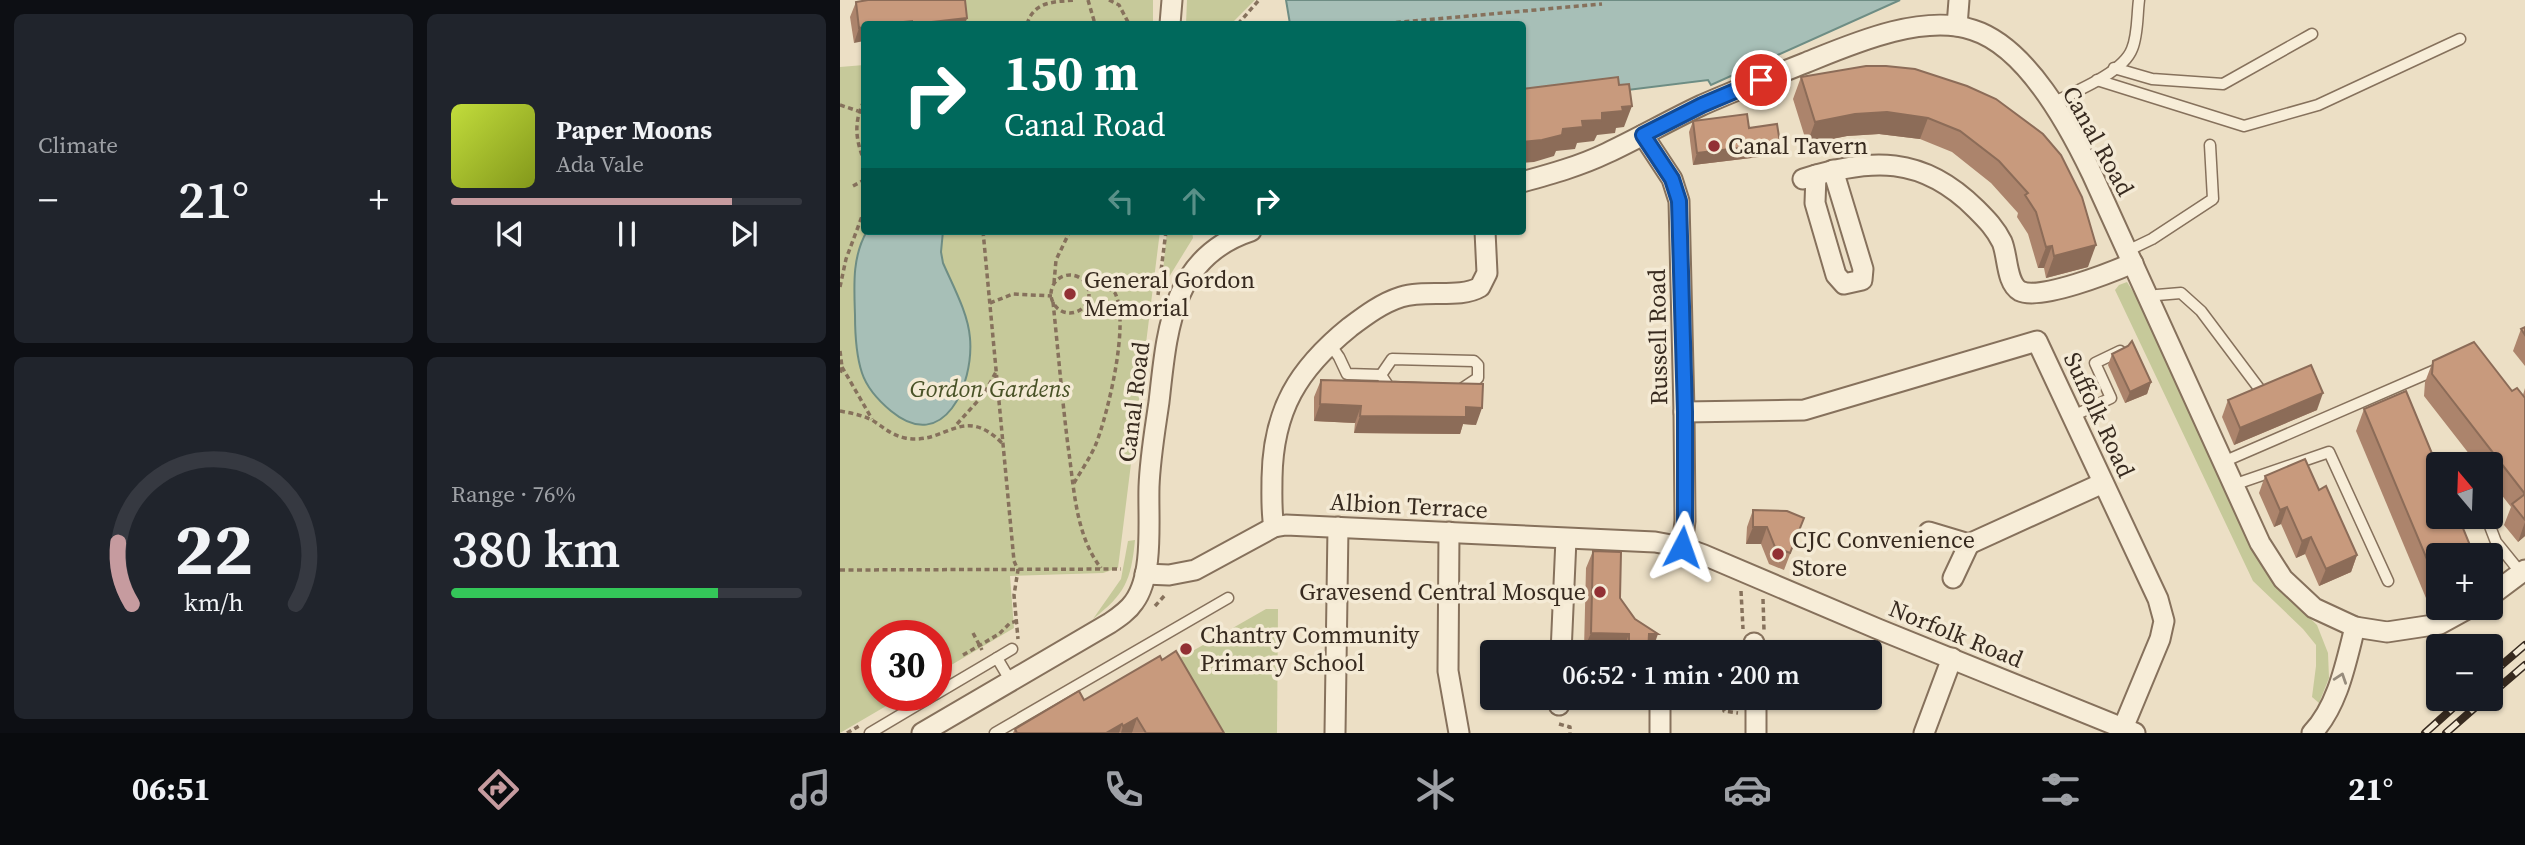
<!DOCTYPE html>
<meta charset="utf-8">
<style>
:root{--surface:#171b24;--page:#20242c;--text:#f1f3f6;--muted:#9ea1a6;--line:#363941;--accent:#c69b9f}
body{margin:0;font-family:"Source Serif 4",serif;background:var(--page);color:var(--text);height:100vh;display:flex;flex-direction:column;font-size:26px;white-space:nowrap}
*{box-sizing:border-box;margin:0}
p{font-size:23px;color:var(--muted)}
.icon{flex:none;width:38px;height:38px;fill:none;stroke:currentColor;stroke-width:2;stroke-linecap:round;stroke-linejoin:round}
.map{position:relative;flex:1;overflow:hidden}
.sheet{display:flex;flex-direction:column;gap:14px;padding:14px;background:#0d0f14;width:840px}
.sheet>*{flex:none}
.guide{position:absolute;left:21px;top:21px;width:665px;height:214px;border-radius:7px;box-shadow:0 2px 5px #0004;background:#00695c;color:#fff;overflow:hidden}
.needle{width:46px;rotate:341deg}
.fabs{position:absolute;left:1586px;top:452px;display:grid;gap:14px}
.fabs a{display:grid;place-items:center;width:77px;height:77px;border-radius:7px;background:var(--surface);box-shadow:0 2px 5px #0004;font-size:35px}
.speed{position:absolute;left:21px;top:620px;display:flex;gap:14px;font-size:35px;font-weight:700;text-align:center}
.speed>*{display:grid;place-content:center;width:91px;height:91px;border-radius:50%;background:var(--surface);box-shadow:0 2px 5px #0004;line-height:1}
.speed .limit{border:10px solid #d22;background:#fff;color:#111}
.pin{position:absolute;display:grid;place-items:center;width:60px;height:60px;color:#fff;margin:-30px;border:4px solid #fff;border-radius:50%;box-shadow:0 2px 7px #0007}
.me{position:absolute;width:77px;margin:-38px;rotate:4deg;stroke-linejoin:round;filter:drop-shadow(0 0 5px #0008)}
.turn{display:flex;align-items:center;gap:24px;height:147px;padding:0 28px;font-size:32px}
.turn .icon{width:91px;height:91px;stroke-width:2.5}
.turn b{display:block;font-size:49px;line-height:60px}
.lanes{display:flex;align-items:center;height:66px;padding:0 28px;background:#0003;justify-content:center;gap:35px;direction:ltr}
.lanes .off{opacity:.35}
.big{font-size:52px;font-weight:600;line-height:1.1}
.sheet .card{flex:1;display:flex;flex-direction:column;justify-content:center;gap:10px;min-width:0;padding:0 24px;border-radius:10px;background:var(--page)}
.sheet .dial{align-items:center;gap:0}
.dial svg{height:182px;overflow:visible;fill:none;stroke:var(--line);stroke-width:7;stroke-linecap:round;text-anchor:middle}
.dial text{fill:var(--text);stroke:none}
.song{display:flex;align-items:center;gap:21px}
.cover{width:84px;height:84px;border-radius:10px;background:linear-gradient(135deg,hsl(70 70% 55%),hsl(70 70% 35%))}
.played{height:7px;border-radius:4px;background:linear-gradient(90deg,var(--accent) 80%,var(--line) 80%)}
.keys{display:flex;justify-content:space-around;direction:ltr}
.heat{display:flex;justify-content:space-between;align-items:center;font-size:38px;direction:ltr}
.charge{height:10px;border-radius:5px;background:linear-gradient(90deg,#34c759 76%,var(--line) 0)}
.sheet .tiles{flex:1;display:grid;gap:14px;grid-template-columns:repeat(2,1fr)}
.trip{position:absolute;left:640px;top:640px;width:402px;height:70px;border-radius:7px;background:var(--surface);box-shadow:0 2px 5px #0004;font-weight:600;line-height:70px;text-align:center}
.tabs{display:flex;height:112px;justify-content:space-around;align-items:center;background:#090b0e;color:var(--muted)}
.tabs .icon{width:49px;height:49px}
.tabs .active{color:var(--accent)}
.tabs b{font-size:32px;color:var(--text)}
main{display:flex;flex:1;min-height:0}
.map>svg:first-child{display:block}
.green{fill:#c6c99a}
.water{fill:#a7bfb7;stroke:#6e8d84;stroke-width:2}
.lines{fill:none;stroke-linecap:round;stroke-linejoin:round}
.service-casing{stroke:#86715c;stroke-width:13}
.minor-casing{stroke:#86715c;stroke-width:23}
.path{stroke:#86715c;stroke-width:3.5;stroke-dasharray:5 3.5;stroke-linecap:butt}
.service{stroke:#f7edd8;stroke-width:10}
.minor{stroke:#f7edd8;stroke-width:19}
.rail-casing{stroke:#372a1f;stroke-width:8}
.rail{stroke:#f4ead5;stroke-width:5;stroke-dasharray:16;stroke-linecap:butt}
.wall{fill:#ac846c}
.shaded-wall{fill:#8c6c58}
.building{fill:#c89a7d;stroke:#8c6c58;stroke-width:2}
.oneway{stroke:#978c7c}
.route-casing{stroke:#114b97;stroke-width:18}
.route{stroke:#1a73e8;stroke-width:12}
.poi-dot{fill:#923034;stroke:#f4ead5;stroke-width:2.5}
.labels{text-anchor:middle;stroke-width:7;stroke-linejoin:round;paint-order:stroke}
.street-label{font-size:24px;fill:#372a1f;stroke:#f4ead5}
.poi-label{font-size:24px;fill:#372a1f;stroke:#f4ead5;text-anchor:start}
.park-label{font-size:24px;font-style:italic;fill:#495227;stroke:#f4ead5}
</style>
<main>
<section class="sheet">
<div class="tiles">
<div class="card"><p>Climate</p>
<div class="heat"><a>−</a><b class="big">21°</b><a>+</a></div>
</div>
<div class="card">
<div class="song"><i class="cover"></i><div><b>Paper Moons</b><p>Ada Vale</p></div></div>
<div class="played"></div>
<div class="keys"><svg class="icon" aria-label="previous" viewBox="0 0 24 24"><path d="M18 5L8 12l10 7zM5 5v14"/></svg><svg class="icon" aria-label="pause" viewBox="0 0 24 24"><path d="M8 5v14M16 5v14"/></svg><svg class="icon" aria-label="next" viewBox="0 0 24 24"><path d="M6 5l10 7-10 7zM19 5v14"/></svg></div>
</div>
<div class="card dial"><svg viewBox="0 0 100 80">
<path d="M14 69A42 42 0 1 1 86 69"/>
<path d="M14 69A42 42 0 0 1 8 42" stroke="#c69b9f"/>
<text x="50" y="56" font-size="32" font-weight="700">22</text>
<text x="50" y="72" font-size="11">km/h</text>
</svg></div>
<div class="card"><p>Range · 76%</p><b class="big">380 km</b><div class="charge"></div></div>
</div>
</section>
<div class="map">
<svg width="1685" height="733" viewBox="0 0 1685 733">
<rect width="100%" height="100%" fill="#ecdfc5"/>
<!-- green -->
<g class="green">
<polygon points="118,0 313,0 313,24 121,24"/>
<polygon points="347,0 415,0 392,23 346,24"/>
<polygon points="24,65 24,231 320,231 278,568 263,573 170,576 174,628 96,674 96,635 37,635 37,695 65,695 0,733 0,67"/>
<polygon points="327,231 352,231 353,238 321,290"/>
<polygon points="1287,282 1297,298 1405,533 1424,568 1442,591 1477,625 1488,653 1489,678 1479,703 1472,697 1476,666 1476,645 1463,629 1413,581 1275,290 1279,285"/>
<path d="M295,540C291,581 285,594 253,619L281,579L288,541Z"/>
<polygon points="426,609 438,609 437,733 367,733 328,665"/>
</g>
<!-- water -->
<g class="water">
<polygon points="446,0 1060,0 871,85 868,80 747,95 683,110 682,24 450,24"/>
<path d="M27,231H103L101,252L103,263C113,286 128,313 130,338C134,384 104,455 51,411C39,401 27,388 22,373C16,355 15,333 15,315C14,285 12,257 27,231Z"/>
</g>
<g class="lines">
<!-- service casing -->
<g class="service-casing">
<g id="service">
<polyline points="1274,68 1312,79 1383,84 1472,34"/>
<polyline points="1257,80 1404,126 1478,105 1620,39"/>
<path d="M1212,103C1234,92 1283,73 1292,49C1298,35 1297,15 1299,0"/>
<polyline points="1287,251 1312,239 1373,199 1370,145"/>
<polyline points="1309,298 1317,295 1341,293 1361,311 1421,391"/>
<polyline points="490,344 499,357 507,374 541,375"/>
<polygon points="552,359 634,361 638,365 638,378 620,390 549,387 541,375"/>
<polyline points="1233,416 1271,398 1255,363 1280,351"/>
<polyline points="1383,462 1600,368"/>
<polyline points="1393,485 1489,452 1548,581"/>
<polyline points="1646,516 1656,542 1681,573"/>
<polyline points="157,658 172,649"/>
<polyline points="96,694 157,658 170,680"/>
<polyline points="30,733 94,695"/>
<polyline points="155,733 388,598"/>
</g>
</g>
<!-- minor casing -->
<g class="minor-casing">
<g id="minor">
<polyline points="330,24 332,0"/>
<polyline points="1117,26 1119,0"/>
<polyline points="803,135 832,179 839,201 844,412 845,521 842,547"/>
<polyline points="976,175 975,203 996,275 1004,284 1022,280 1023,269 993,170"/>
<path d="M963,179C1031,158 1082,155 1136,209C1147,220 1155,228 1162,242C1168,256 1166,283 1180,291C1200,301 1272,272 1293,263"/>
<path d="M682,182C711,174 740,166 767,153C799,138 830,120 862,105C896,90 930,77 965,63C1012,44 1082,13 1133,30C1187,47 1229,126 1252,174L1420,543L1443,579L1474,608L1515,627L1547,632L1600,624L1631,607"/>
<polyline points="844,412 964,410 1197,341 1318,599 1324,621 1320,639 1283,728"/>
<path d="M434,527C431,511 432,494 432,478C433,410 458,369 510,327C526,315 542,303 561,297C585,289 620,299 640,287L647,273L645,231"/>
<polyline points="609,532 608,671 619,733"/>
<polyline points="1089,532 1129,544 1113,578"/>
<polyline points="1129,544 1263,483"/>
<polyline points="305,574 329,575 355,570 434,527 446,525 815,542 842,547 864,555 1038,629 1295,733"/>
<polyline points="1650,596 1685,570"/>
<polyline points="914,643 914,653"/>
<polyline points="721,653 726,539"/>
<polyline points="820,698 820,733"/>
<polyline points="916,698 916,733"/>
<polyline points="719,705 719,698"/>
<path d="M82,733L270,623C279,617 288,611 294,602C314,575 308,520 309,487C310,458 315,430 319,402C327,331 331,257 411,231"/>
<polyline points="495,733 498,527"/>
<polyline points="1084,733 1112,658"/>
<path d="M1472,733C1498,706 1506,662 1515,627"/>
</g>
</g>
<!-- path -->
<g class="path">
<polyline points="248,0 255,24"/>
<polyline points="269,0 279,5 289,24"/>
<path d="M187,24C194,1 214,2 235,0"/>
<polyline points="398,24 419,0"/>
<polyline points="539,24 762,4"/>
<path d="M24,101C14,121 15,139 24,160"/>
<polyline points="0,105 18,111"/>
<polyline points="13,186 24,180"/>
<polyline points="143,231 174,561 178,570 174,595 178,639"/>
<circle cx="230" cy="294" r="19"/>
<polyline points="214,283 216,260 230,231"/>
<polyline points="0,287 6,259 24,211"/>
<polyline points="318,295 326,231"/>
<path d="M213,302C218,350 222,398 228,446C234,486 235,535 261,568"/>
<polyline points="150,303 173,294 212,296"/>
<polyline points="0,351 2,367 0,374"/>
<polyline points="2,367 32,419"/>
<path d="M0,411C11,413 22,415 32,420C43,427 51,435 65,438C106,446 122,403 162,443"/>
<polyline points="117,424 144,394 156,372"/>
<path d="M234,483C241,471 250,458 256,444C268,413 290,323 275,293L266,287L245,282"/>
<polyline points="0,570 281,569"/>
<polyline points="901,591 903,629"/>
<polyline points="923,599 924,630"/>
<polyline points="315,606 326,594"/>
<polyline points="133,633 142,650"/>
<polyline points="123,655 159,634 170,623 177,621"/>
<polyline points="883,698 884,711 898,713"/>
<polyline points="719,724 730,727 730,733"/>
<polyline points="7,733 19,726"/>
</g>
<!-- service -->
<use href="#service" class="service"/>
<!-- minor -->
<use href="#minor" class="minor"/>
<!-- rail casing -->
<g class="rail-casing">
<g id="rail">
<polyline points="1650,675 1685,645"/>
<polyline points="1650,695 1685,665"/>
<polyline points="1585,733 1624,698"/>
<polyline points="1606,733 1646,698"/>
</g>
</g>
<!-- rail -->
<use href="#rail" class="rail"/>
</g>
<!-- wall -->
<g class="wall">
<polygon points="16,2 127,18 125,24 24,24 14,43 10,17"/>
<polygon points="961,77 1127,86 1248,267 1206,278 1204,268 1198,268 1188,234 1177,217 1178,213 1151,183 1112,152 1080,139 1039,134 1007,136 967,144 953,99"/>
<polygon points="853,121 909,128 940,143 936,155 853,165 849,132"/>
<polygon points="1685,327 1685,366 1673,351 1681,329"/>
<polygon points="1272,354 1311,382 1307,394 1285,403 1268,365"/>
<polygon points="1593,361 1683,395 1685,388 1685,536 1678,542 1664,525 1671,507 1650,480 1650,464 1637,464 1584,396 1585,382"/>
<polygon points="481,380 636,425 623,424 620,434 514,433 515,423 474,421 474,397"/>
<polygon points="1388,400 1477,410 1394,445 1382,417"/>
<polygon points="1524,409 1634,555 1598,593 1586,598 1516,431"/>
<polygon points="1425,476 1479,490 1517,555 1511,572 1479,586 1465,554 1456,558 1441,524 1434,527 1419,493"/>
<polygon points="913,510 964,518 944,570 929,564 921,544 906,544 907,527"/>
<polygon points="753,551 780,598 812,651 808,651 808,653 783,653 783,650 744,649 746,568"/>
<polygon points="322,660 384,733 173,733 175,729 244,700"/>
</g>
<!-- shaded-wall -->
<g class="shaded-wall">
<polygon points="127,18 125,24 74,24"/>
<polygon points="72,21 71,24 44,24"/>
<polygon points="24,27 24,41 14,43 19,28"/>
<polygon points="792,106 784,127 776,128 775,133 757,135 754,141 737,143 735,149 716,151 714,156 694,162 682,163 682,142 723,129 762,113 782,107"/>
<polygon points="1047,112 1088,118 1080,139 1039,134 1007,136 967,144 975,122 1015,114"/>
<polygon points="940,143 936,155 853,165 857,153"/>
<polygon points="1256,245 1248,267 1206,278 1214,256"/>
<polygon points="1212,246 1204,268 1198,268 1206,247"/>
<polygon points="1311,382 1307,394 1285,403 1290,392"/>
<polygon points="1483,393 1477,410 1394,445 1400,428"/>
<polygon points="480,404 521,406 515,423 474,421"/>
<polygon points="626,407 642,408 636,425 623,424 620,434 514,433 520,416"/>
<polygon points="1447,507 1441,524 1434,527 1440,510"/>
<polygon points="1685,522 1685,536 1678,542"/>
<polygon points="913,527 927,527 921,544 906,544"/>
<polygon points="1471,537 1465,554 1456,558 1462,541"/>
<polygon points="1517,555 1511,572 1479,586 1486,569"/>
<polygon points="1598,575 1598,593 1586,598 1594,576"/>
<polygon points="751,633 789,634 783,650 744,649"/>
<polygon points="809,634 818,634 812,651 802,651"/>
<polygon points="297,718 292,733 281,733 283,726"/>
<polygon points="282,724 279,733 266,733"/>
</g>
<!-- building -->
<g class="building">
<polygon points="28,0 125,0 127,18 74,24 72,24 72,21 44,24 24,24 24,27 19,28 16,2"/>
<polygon points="1026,66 1046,66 1075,69 1127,86 1156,99 1203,134 1221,155 1242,197 1256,245 1214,256 1212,246 1206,247 1196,212 1185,195 1188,193 1159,161 1120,131 1088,118 1047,112 1015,114 975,122 961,77"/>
<polygon points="778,77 779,85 789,84 792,106 782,107 783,111 762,113 762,120 742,121 743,127 723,129 722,135 702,140 682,142 682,89"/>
<polygon points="907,114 909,128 937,124 940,143 857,153 853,121"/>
<polygon points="1685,327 1685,335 1681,329"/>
<polygon points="1292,341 1311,382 1290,392 1272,354 1288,346"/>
<polygon points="1634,342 1672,391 1677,388 1685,398 1685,494 1592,374 1593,361"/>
<polygon points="1471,365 1483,393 1400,428 1388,400"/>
<polygon points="481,380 643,384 642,408 626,407 626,417 520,416 521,406 480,404"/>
<polygon points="1566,391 1598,468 1598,516 1618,516 1634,555 1598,555 1598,575 1594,576 1524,409"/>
<polygon points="1465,459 1479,490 1486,486 1517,555 1486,569 1471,537 1462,541 1447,507 1440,510 1425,476"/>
<polygon points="1685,494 1685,520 1672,504"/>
<polygon points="913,510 947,511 964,518 950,553 935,547 927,527 913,527"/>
<polygon points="753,551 781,552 780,598 795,619 818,634 809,634 808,653 789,653 789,634 751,633"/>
<polygon points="336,651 384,733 306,733 297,718 283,726 282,724 266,733 177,733 175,729 239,691 244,700 320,656 322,660"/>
</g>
<!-- one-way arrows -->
<defs><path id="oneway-chevron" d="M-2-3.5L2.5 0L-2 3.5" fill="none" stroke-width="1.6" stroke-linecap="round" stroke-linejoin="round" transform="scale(1.75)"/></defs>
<use class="oneway" href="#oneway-chevron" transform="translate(1501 678) rotate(-71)"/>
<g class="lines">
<!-- route casing -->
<g class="route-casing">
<polyline id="route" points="842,547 845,521 845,412 839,201 832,179 803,135 862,105 921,80"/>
</g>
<!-- route -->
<use href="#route" class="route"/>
</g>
<!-- markers -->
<g class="poi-dot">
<circle cx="874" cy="146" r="7"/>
<circle cx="230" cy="294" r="7"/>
<circle cx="938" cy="554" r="7"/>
<circle cx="760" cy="592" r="7"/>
<circle cx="346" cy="649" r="7"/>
</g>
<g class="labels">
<!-- street labels -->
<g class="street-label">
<text transform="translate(1258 141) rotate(61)" y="8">Canal Road</text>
<text transform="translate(818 337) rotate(-91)" y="8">Russell Road</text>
<text transform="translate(294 402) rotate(-83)" y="8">Canal Road</text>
<text transform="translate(1259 415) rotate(65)" y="8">Suffolk Road</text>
<text transform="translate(569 506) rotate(3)" y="8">Albion Terrace</text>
<text transform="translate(1116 634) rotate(22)" y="8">Norfolk Road</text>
</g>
<!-- poi labels -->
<g class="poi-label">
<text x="888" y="154">Canal Tavern</text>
<text x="244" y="288">General Gordon<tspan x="244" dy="28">Memorial</tspan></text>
<text x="952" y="548">CJC Convenience<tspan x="952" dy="28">Store</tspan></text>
<text x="746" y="600" text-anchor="end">Gravesend Central Mosque</text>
<text x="360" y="643">Chantry Community<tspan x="360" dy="28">Primary School</tspan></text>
</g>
<!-- park labels -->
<g class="park-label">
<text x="150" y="397">Gordon Gardens</text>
</g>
</g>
</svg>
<div class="fabs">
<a><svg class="needle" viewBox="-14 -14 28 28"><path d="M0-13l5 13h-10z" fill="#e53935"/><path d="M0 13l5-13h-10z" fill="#9ea1a6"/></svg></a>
<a>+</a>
<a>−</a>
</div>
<div class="speed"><div class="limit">30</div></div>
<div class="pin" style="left:921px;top:80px;background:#d93025"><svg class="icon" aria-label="arrive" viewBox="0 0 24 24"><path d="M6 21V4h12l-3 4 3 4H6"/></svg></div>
<svg class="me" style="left:842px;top:547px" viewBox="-20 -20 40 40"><path d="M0-17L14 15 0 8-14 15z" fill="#1a73e8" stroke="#fff" stroke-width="4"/></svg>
<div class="trip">06:52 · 1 min · 200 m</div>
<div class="guide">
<div class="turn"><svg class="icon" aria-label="right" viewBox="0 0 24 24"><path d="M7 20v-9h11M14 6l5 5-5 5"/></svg><div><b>150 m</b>Canal Road</div></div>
<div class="lanes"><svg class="icon off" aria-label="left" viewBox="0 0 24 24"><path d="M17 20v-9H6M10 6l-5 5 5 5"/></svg><svg class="icon off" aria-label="ahead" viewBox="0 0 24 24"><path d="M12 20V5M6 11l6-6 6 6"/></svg><svg class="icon" aria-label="right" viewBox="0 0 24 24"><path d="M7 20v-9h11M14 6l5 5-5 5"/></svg></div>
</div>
</div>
</main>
<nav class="tabs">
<b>06:51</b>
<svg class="icon active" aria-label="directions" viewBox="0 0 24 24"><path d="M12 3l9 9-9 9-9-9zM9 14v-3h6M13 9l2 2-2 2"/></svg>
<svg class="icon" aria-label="music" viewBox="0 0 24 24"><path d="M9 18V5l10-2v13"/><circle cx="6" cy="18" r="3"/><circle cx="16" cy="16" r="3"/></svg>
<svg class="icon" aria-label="phone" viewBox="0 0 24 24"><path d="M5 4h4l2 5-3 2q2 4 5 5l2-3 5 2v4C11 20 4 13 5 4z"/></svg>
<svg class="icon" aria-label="climate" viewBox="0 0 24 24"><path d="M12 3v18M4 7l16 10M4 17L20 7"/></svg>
<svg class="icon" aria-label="car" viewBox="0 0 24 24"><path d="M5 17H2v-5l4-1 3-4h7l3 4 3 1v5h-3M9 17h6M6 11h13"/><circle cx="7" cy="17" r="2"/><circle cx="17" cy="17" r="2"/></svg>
<svg class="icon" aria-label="filters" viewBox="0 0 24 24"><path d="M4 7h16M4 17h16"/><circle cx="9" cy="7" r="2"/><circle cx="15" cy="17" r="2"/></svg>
<b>21°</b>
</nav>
